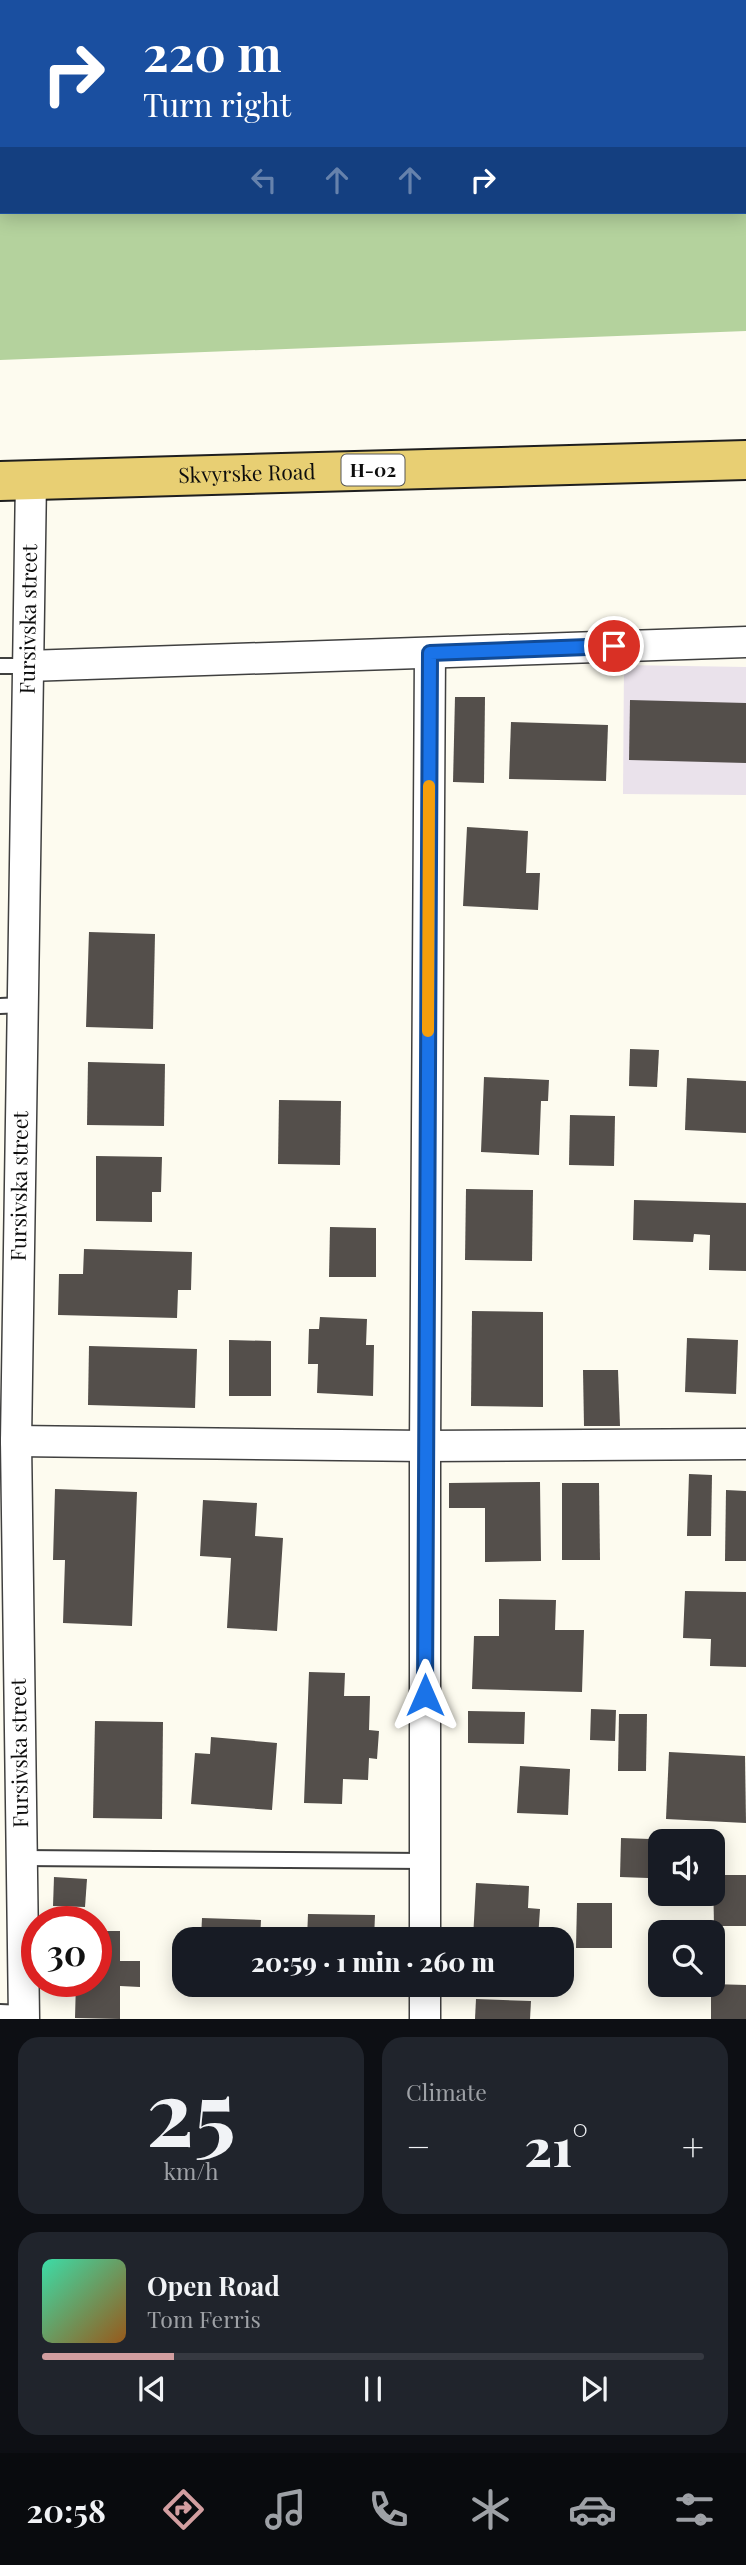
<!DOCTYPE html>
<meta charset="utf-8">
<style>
:root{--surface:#171b24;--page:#20242c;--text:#f1f3f6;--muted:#9ea1a6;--line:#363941;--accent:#d29ea0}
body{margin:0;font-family:"Playfair Display",serif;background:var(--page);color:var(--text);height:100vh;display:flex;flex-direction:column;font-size:26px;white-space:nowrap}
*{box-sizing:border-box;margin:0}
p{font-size:23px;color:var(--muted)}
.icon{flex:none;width:38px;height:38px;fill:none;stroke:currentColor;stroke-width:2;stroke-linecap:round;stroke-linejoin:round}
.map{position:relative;height:2019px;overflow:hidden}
.drawer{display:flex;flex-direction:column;gap:18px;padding:18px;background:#0d0f14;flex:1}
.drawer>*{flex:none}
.hud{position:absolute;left:0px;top:0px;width:747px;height:214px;box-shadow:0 4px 18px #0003;background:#1a4fa0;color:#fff;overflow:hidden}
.controls{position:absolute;left:648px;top:1829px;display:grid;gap:14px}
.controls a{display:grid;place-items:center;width:77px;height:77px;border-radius:14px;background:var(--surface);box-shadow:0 4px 18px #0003;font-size:35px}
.speed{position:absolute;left:21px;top:1906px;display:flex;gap:14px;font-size:35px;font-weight:700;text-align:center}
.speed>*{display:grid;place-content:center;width:91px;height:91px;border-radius:50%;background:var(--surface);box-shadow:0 4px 18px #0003;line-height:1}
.speed .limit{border:10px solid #d22;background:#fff;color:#111}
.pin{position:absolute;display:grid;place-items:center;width:60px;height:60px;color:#fff;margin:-30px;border:4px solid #fff;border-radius:50%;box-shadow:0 2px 7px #0007}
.me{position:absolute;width:77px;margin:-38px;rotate:0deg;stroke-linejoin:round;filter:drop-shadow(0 0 5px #0008)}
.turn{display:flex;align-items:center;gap:24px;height:147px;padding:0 28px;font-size:32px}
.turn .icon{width:91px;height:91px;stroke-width:2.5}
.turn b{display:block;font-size:49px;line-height:60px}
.lanes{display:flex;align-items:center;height:66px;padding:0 28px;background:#0003;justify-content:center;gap:35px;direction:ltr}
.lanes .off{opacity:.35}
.big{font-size:52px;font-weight:800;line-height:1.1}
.drawer .card{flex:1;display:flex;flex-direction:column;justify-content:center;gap:10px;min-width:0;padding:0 24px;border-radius:21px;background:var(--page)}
.drawer .dial{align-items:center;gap:0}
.dial b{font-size:91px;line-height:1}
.song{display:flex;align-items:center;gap:21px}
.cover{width:84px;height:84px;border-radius:10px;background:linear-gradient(135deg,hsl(160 70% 55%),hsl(30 70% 35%))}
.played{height:7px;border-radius:4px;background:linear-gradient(90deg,var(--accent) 20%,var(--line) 20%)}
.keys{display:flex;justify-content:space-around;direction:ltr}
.heat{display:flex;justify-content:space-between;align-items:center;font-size:38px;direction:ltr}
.drawer .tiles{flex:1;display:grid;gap:18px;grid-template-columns:1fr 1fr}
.card:last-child{grid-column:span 2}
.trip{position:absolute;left:172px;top:1927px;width:402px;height:70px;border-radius:21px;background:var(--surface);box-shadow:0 4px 18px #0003;font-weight:800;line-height:70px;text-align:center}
.tabs{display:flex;height:112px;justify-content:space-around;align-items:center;background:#090b0e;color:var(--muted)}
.tabs .icon{width:49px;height:49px}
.tabs .selected{color:var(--accent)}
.tabs b{font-size:32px;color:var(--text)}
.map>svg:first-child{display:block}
.industrial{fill:#eae2eb}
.forest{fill:#b4d29d;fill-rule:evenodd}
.building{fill:#544f4b}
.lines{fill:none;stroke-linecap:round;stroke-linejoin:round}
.lane-casing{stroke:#404040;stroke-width:18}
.street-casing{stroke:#404040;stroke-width:33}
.primary-casing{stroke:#1e1e1e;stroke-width:42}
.lane{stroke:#fff;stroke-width:14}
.street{stroke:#fff;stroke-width:30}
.primary{stroke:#e8cf73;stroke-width:38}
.route-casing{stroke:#114b97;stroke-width:18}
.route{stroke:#1a73e8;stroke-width:12}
.slow{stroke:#f59e0b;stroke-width:12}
.labels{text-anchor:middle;stroke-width:7;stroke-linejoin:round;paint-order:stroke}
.shield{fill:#fff;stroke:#565656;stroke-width:2}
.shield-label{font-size:19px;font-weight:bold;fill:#0d0d0d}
.street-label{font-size:21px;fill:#0d0d0d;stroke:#fff}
</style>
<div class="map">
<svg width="746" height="2019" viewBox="0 0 746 2019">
<rect width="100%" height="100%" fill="#fdfbef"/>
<!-- industrial -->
<polygon class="industrial" points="624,665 746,667 746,795 623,794"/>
<!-- forest -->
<path class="forest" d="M0,0H746V331L0,360ZM2,2H746V212H2Z"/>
<!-- building -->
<g class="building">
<polygon points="455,697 485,697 484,783 453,782"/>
<polygon points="630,700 746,703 746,763 629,760"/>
<polygon points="511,722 608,725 606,781 509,779"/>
<polygon points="467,827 528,831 526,873 540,873 538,910 463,906"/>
<polygon points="89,932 155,934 153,1029 86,1027"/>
<polygon points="630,1049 659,1050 657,1087 629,1086"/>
<polygon points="88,1062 165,1064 164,1126 87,1125"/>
<polygon points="484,1077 549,1080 548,1101 541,1101 539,1155 481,1152"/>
<polygon points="687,1078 746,1081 746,1133 685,1130"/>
<polygon points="279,1100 341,1101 340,1165 278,1164"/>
<polygon points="570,1115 615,1116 614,1166 569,1165"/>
<polygon points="96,1156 162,1157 161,1192 152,1192 152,1222 96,1221"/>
<polygon points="466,1189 533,1190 532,1261 465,1260"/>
<polygon points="634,1200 746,1203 746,1271 709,1270 710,1235 694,1234 693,1242 633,1240"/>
<polygon points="330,1227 376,1228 376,1277 329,1277"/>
<polygon points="84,1249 192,1252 191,1290 178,1290 177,1318 58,1315 59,1274 83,1274"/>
<polygon points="472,1311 543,1312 543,1407 471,1406"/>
<polygon points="320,1317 367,1319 366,1345 374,1345 373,1396 317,1393 318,1364 308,1364 309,1329 319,1329"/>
<polygon points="687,1338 738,1340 736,1394 685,1392"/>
<polygon points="229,1340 271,1341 271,1396 229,1396"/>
<polygon points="89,1346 197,1349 195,1408 88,1405"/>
<polygon points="583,1370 618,1370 620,1426 584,1426"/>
<polygon points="689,1474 712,1475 711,1536 687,1536"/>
<polygon points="540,1482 541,1561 485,1562 485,1508 449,1508 449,1483"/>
<polygon points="562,1483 599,1483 600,1560 562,1560"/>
<polygon points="55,1489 137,1492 132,1626 63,1623 65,1560 53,1560"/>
<polygon points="726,1490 746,1491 746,1561 725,1561"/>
<polygon points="203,1500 257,1503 255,1536 283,1538 277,1631 227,1628 231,1558 200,1556"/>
<polygon points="685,1591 746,1592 746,1667 710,1666 711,1639 683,1638"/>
<polygon points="499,1599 556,1600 555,1630 584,1630 582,1692 472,1689 474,1636 499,1636"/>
<polygon points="309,1672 345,1673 344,1696 370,1696 369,1730 379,1731 377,1759 369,1758 368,1780 343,1779 342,1804 304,1803"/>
<polygon points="591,1709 616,1710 615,1741 590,1740"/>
<polygon points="468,1711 525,1712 524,1744 468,1743"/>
<polygon points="619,1714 647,1714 646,1771 618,1771"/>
<polygon points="95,1721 163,1722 162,1819 93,1818"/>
<polygon points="211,1737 277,1743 272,1810 191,1804 195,1753 210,1754"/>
<polygon points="669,1752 745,1756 746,1823 666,1819"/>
<polygon points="520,1766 570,1769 568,1815 517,1813"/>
<polygon points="621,1838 650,1839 648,1878 620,1877"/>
<polygon points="713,1875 746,1875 746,1926 714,1926"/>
<polygon points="54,1877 87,1879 85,1907 53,1906"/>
<polygon points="476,1883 529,1886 528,1908 540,1909 538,1939 473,1939"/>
<polygon points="577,1903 612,1903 612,1948 576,1948"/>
<polygon points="308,1914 375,1915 374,1939 307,1939"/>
<polygon points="202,1918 261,1920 260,1939 201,1939"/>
<polygon points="96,1931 120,1931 120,1961 140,1961 140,1987 120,1986 120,2019 75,2018 76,1981 96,1981"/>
<polygon points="199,1984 258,1984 258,1995 199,1993"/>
<polygon points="711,1984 746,1985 746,2019 711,2019"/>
<polygon points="476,1999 531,2001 530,2019 475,2019"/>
</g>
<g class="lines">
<!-- lane casing -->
<g class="lane-casing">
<g id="lane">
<polyline points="0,666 27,666"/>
<polyline points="0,1006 23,1005"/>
<polyline points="21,1858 425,1861"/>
<polyline points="0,2012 24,2013"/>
</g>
</g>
<!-- street casing -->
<g class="street-casing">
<g id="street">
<polyline points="27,666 746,642"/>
<polyline points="16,1441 425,1446 746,1444"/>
<polyline points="425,1939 425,1446 430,653"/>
<polyline points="425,1984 425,2019"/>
<path id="s1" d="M24,2019L16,1441L31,480"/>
</g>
</g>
<!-- primary casing -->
<g class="primary-casing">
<g id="primary">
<path id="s2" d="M0,481L746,460"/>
</g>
</g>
<!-- lane -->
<use href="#lane" class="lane"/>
<!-- street -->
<use href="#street" class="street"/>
<!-- primary -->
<use href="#primary" class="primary"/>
</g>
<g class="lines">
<!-- route casing -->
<g class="route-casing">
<polyline id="route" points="425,1695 430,653 614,646"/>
</g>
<!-- route -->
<use href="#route" class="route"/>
<!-- slow -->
<polyline class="slow" points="428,1031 429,786"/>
</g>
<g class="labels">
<!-- shield labels -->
<rect class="shield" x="341.5" y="454.5" width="63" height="31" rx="5"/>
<g class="shield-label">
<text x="373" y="477">Н-02</text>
</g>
<!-- street labels -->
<g class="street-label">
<text dy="7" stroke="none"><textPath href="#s2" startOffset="247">Skvyrske Road</textPath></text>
<text dy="7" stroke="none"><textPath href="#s1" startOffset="1400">Fursivska street</textPath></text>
<text dy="7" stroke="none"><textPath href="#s1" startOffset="833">Fursivska street</textPath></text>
<text transform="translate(20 1753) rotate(-91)" y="7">Fursivska street</text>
</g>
</g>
</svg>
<div class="controls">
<a><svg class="icon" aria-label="sound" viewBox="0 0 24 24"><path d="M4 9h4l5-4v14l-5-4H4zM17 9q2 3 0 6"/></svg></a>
<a><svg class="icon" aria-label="search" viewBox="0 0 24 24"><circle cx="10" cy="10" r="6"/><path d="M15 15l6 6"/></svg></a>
</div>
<div class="speed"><div class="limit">30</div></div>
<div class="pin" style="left:614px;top:646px;background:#d93025"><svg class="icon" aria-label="arrive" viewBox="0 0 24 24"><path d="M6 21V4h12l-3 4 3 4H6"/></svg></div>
<svg class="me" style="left:425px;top:1695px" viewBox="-20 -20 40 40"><path d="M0-17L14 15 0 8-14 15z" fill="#1a73e8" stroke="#fff" stroke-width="4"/></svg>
<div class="trip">20:59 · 1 min · 260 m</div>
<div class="hud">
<div class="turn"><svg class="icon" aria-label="right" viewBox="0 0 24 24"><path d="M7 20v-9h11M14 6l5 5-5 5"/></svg><div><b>220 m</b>Turn right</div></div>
<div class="lanes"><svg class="icon off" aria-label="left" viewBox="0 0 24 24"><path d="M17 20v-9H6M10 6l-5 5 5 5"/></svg><svg class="icon off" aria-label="ahead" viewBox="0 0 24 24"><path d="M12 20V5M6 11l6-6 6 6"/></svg><svg class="icon off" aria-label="ahead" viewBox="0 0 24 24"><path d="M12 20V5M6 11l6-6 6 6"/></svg><svg class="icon" aria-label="right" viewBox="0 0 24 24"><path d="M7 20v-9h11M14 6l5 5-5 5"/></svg></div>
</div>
</div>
<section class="drawer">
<div class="tiles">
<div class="card dial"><b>25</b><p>km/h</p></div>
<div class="card"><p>Climate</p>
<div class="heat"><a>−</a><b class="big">21°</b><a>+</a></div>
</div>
<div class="card">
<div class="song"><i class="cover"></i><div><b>Open Road</b><p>Tom Ferris</p></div></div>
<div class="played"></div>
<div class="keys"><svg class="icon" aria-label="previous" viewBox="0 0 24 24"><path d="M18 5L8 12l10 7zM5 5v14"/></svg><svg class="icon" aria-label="pause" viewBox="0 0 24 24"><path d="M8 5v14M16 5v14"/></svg><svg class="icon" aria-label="next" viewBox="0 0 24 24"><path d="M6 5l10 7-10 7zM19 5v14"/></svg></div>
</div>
</div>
</section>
<nav class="tabs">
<b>20:58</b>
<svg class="icon selected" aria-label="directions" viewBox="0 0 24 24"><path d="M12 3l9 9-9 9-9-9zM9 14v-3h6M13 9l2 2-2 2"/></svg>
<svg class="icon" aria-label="music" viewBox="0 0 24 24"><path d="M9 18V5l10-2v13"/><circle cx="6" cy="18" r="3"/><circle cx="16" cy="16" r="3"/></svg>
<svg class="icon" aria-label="phone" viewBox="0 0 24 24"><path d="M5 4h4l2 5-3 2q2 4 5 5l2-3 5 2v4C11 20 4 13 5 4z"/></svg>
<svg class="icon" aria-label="climate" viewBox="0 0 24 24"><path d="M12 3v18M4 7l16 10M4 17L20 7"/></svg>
<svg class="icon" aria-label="car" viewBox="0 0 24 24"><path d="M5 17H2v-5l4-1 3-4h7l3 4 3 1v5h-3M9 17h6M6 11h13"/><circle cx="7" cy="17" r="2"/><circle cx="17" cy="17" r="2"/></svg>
<svg class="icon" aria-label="filters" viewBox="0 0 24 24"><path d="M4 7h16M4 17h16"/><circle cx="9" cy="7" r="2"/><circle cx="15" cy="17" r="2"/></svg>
</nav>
